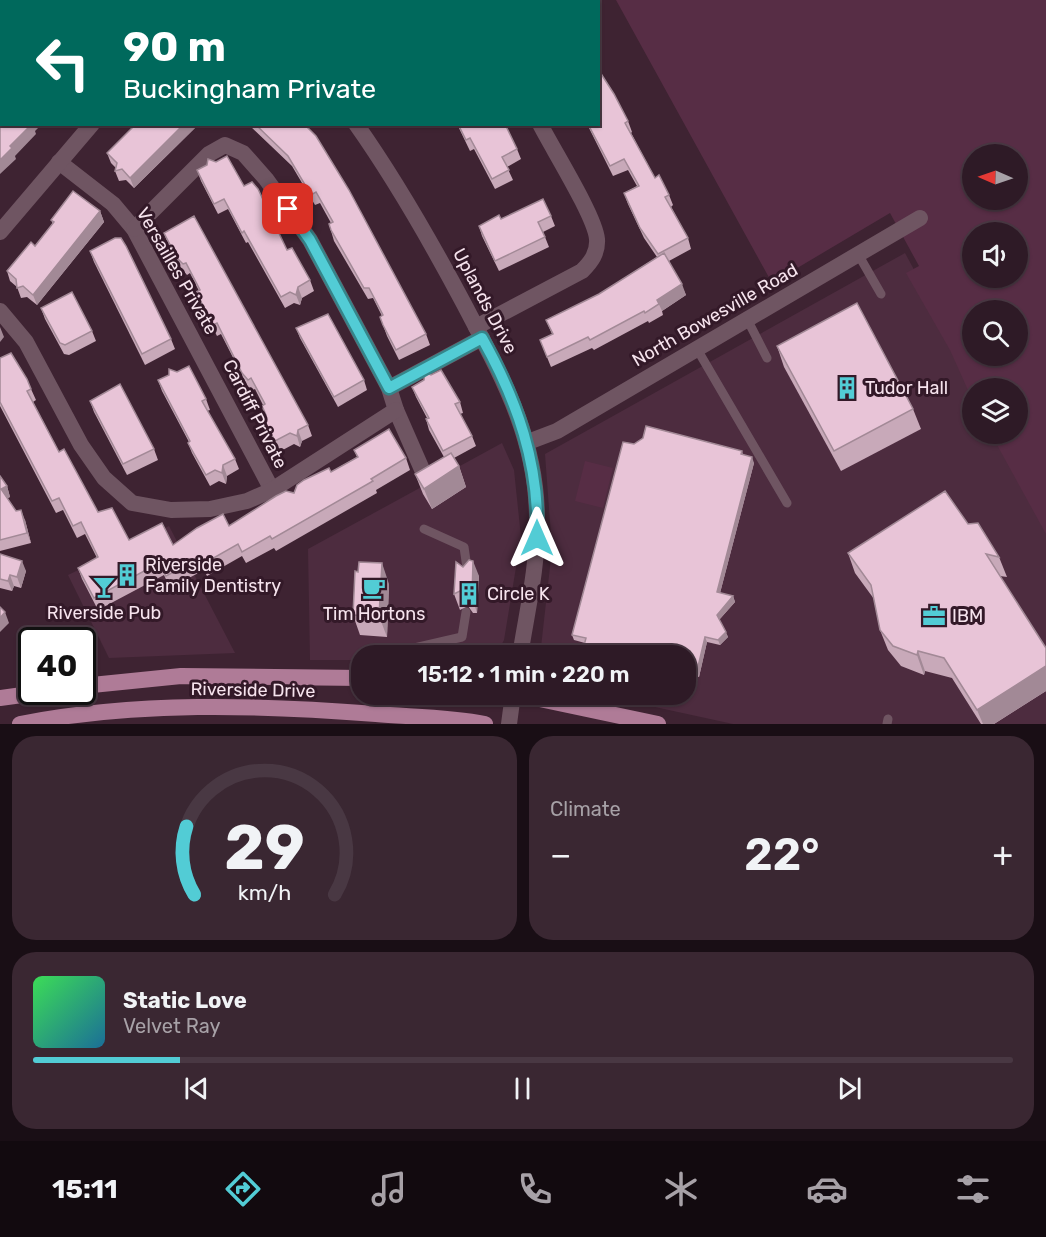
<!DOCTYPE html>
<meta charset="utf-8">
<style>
:root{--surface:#2e1a26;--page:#3a2732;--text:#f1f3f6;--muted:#a7a1a7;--line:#493843;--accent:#52ccd5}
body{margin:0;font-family:Rubik,sans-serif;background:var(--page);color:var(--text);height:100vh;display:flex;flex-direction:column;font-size:22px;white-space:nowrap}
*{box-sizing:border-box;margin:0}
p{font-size:20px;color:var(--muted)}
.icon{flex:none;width:33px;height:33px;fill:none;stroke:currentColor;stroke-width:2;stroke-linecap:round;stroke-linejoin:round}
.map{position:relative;height:724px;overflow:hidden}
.details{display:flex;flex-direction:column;gap:12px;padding:12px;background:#190e15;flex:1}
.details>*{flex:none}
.guide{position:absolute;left:0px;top:0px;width:600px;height:126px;box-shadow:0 2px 4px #0004,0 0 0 2px var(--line);background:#00695c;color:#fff;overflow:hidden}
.needle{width:39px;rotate:272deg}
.tools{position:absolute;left:962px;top:144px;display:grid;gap:12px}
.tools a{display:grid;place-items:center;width:66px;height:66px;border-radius:50%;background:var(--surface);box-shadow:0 2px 4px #0004,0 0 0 2px var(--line);font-size:30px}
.speed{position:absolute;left:18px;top:627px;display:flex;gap:12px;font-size:30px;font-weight:700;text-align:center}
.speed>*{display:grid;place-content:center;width:78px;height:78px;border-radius:50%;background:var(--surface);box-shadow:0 2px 4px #0004,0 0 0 2px var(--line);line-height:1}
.speed .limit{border:3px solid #111;border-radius:9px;background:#fff;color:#111}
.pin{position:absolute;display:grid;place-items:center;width:51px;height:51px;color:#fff;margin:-26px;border-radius:12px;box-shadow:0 3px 9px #0006}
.me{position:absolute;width:66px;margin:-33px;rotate:0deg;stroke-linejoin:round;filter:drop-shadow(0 0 4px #0008)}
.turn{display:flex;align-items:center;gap:21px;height:126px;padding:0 24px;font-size:27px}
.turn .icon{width:78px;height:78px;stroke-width:2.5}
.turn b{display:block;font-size:42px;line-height:51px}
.big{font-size:45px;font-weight:600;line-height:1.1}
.details .tile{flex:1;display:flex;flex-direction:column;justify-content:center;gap:9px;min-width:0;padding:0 21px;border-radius:24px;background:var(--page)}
.details .dial{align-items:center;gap:0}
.dial svg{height:156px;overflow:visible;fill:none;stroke:var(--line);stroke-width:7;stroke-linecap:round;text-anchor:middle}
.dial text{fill:var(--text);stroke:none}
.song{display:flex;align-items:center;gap:18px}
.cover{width:72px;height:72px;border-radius:9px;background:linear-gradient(135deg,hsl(130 70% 55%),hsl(200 70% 35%))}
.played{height:6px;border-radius:3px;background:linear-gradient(90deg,var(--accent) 15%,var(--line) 15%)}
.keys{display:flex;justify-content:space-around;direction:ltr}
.heat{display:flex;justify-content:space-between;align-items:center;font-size:33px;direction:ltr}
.details .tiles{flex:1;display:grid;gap:12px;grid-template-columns:1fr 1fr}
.tile:last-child{grid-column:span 2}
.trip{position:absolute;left:351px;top:645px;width:345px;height:60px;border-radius:24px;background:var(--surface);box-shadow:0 2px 4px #0004,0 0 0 2px var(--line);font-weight:600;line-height:60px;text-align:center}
.tabs{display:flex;height:96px;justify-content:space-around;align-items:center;background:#120a0f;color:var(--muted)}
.tabs .icon{width:42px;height:42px}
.tabs .active{color:var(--accent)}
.tabs b{font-size:27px;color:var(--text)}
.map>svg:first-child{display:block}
.built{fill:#4d2c3f}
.green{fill:#572d45;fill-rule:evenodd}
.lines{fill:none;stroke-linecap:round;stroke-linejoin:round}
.service{stroke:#6f5562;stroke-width:9}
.minor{stroke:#6f5562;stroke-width:16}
.tertiary{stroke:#6f5562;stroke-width:16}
.primary{stroke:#af7b97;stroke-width:16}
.wall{fill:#c8a9b9}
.shaded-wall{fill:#a28996}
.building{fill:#e8c4d7;stroke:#a28996;stroke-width:1.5}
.route-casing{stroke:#35858a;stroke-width:15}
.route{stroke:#52ccd5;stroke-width:10}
.labels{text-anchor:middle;stroke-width:6;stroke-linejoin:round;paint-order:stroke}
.street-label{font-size:18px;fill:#f6e3ed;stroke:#331928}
.poi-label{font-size:18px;fill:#f6e3ed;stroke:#331928;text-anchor:start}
</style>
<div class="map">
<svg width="1046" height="724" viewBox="0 0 1046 724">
<rect width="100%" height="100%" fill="#3e2332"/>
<!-- built -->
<g class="built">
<polygon points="905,253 978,388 972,388 972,434 1003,434 1046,509 1046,724 733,724 600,695 686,694 686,656 540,656 552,549 545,454"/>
<polygon points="502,443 514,470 521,537 504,640 496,655 362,656 361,660 310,660 308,549"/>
<polygon points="169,526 235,653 109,658 68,575"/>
</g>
<!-- green -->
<g class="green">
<path d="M616,0H1046V534L991,434H1017V388H972V399L950,350L906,273L919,266L890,213L772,283ZM972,154H1017V200H972ZM972,232H1017V278H972ZM972,310H1017V356H972Z"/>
<polygon points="585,461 613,468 603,508 575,501"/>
</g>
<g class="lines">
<!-- service -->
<g class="service">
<polyline points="858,254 881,294"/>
<polyline points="747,319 767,358"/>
<polyline points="697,349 787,503"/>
<polyline points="424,529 464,547 468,575"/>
<polyline points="410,649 462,637 466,612"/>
<polyline points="887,724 888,719"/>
</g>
<!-- minor -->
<g class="minor">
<polyline points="220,2 221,0"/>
<polyline points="0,29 2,29"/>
<polyline points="59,162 113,204 134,229 272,490"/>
<polyline points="134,229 209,154 225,145 243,153 266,179 310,240 389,388 396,410 424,474"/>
<polyline points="0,232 92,124"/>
<polyline points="0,311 26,342 81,445 104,478 132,503 171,510 210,509 247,501 272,490 396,410"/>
<path d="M476,327L582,271C591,262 598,253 597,239C595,216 552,148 540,124"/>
<polyline points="389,388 482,338"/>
<polyline points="528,442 557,431 920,218"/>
</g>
<!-- tertiary -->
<g class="tertiary">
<polyline points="241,0 242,2"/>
<path d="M356,124C397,182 431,242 464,304C501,375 537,437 537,520C538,566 527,611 520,656"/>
<polyline points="509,724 513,694"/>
</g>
<!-- primary -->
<g class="primary">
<polyline points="82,686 181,676 362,678"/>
<polyline points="516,694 658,724"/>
<polyline points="0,698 44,692"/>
<path d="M20,724C136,701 259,705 376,714C412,717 450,717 485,724"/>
</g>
</g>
<!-- wall -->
<g class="wall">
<polygon points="11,0 36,0 36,2 16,2"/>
<polygon points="628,121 632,132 631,133 655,178 669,195 673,205 671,207 688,238 691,249 669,261 686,295 662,311 663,315 649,323 648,321 594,350 592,348 551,367 540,340 552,334 546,320 599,294 657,257 644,238 628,204 624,193 637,186 628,170 613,176 587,124 598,124"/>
<polygon points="136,124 199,124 134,188 126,180 119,181 115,171 116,168 111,163 107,153"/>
<polygon points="248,124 304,124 426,334 430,345 399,360 387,336 383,325 382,316 373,298 368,299 334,241 329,224 331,223 320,203 315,205 292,166"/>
<polygon points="457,124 505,124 517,149 521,159 507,167 513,180 495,189 474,149 470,151"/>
<polygon points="197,170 244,186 287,250 310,280 314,291 302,298 300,305 294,303 285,308 248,242 246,243 228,209 218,214 201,181"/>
<polygon points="100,211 104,222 37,305 27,297 21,298 17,287 10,281 7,271 35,246 53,224 51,220"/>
<polygon points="551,216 555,226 543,232 549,247 499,271 482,236 479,226 501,219"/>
<polygon points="164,233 308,425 312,436 302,441 300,447 294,444 279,452 266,428 262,417 265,416 262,406 263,405 255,389 251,391 246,383 221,334 217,336 200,303 196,292 199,291 190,273 187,275 181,268 168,244"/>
<polygon points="90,251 171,339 175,349 145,365 94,262"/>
<polygon points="41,308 92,331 96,341 69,355 64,354 45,319"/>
<polygon points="296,328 364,380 367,390 338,407 300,338"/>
<polygon points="777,346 913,409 921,429 841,471 784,367"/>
<polygon points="0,358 31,389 36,400 33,402 59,452 98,512 129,540 173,545 229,526 294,493 357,457 354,450 406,458 410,470 376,490 377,493 276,551 274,548 246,563 242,556 207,576 204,570 170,588 164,575 98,610 82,579 78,568 97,558 85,534 77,538 63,510 56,513 0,406"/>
<polygon points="158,380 206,399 210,410 207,411 235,459 239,469 227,476 226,484 219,481 210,486 192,453 188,443 189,442 162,391"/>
<polygon points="412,387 460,402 463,413 460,414 472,436 476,446 454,458 459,466 466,487 432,509 423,494 415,474 444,457 429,430 426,419 427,418 416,397"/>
<polygon points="90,401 154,449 158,460 127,475 94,412"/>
<polygon points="634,444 742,451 743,455 754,463 720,593 733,596 735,602 719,620 728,637 720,645 707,642 699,677 687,673 686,678 686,656 583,656 582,653 585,643 574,640 572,635"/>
<polygon points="0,476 7,486 10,497 7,498 16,511 25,520 31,543 0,551"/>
<polygon points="968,524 999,557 1007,577 1000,576 1046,691 994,724 981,724 952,678 925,671 924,675 901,666 888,650 880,630 874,599 855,573 848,553"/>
<polygon points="0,554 26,571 21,588 14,586 12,591 0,588"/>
<polygon points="463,567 479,576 477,613 473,613 468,606 460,610 454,594"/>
<polygon points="389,584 387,637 360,635 353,615"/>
</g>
<!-- shaded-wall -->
<g class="shaded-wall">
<polygon points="71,0 81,0 80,2 70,2"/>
<polygon points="154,0 169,0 167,2 153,2"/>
<polygon points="31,124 42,124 35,131 36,134 15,156 16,159 0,174 0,160 10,146"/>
<polygon points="184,124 199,124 134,188 130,178"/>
<polygon points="100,211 104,222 37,305 33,295"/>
<polygon points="682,284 686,295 662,311 657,300"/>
<polygon points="298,287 302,298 300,305 296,295"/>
<polygon points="0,327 4,337 0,342"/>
<polygon points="298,430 302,441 300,447 297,436"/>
<polygon points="752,457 754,463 719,597 717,592"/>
<polygon points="223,465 227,476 226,484 222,473"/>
<polygon points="459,466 466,487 432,509 424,489"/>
<polygon points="7,486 10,497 5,500 1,489"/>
<polygon points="21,510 25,520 31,543 27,533"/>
<polygon points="22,561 26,571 21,588 17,577"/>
<polygon points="473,561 479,576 477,613 472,597"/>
<polygon points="382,563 389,584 387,637 379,616"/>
<polygon points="10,575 14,586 12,591 8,581"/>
<polygon points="733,596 735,602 719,620 717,615"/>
<polygon points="5,612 9,623 0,632 0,618"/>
<polygon points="726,632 728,637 720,645 718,640"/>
<polygon points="705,637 707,642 699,677 697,671"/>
<polygon points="918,651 925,671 924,675 917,655"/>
<polygon points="1046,666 1046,691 994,724 983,724 977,710"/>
</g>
<!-- building -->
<g class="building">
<polygon points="45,0 71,0 70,2 47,2"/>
<polygon points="109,0 154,0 153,2 107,2"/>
<polygon points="319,0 366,0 365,2 320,2"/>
<polygon points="520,0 559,0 559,2 521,2"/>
<polygon points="598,69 614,94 628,121 625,123 655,178 659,175 669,195 665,197 688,238 658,254 640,228 624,193 639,186 624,159 610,166 588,124 598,124"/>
<polygon points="2,113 2,124 32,124 10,146 12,148 0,160 0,115"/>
<polygon points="136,124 184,124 130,178 122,169 115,171 117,163 107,153"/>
<polygon points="255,124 304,124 316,136 349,190 426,334 396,350 383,325 380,317 383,315 369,288 364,288 331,230 329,224 333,222 316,192 311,195 288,156"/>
<polygon points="458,124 505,124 517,149 502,157 509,170 492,179 470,138 466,140"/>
<polygon points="227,156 244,186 252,182 258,189 287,250 292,248 310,280 298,287 296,295 290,292 281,297 244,231 242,233 224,199 214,204 197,170 207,165 208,159 216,162"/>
<polygon points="73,191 100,211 33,295 23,286 17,288 16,279 7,271 31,242 35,246 54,222 51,220"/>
<polygon points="543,199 551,216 538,222 545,237 495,261 479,226 499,215 501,219"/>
<polygon points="194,216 308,425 298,430 297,436 290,433 275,441 262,417 266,415 262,406 265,404 251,378 248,380 242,373 217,323 213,325 196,292 200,290 186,263 183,264 177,258 164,233"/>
<polygon points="115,238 121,238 126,246 171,339 142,354 90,251"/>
<polygon points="664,253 682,284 657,300 659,304 645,313 644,311 590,340 588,337 547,357 540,340 553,334 546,320 599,294"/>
<polygon points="72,292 92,331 65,345 60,343 41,308"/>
<polygon points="857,303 913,409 834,451 777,346"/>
<polygon points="328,314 364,380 334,397 296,328"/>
<polygon points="11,353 27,379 31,389 27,391 59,452 64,449 98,512 112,508 129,540 162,523 173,545 197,528 223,514 229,526 276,496 286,491 294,493 297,485 304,480 329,468 331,472 358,457 354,450 389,429 406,458 371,479 373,481 272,539 270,536 242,552 238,544 203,564 200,558 166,576 159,563 94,598 78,568 98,557 81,522 73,526 59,498 52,501 0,402 0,358"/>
<polygon points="189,366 206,399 202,401 235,459 223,465 222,473 215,470 206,475 188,443 190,441 158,380 169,375 169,369 177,372"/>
<polygon points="441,370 460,402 455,404 472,436 443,451 426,419 429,418 412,387 424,380 425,372 431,375"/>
<polygon points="120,384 154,449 123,464 90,401"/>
<polygon points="646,426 742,451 741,454 752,457 717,592 733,596 717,615 726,632 718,640 705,637 697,671 686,668 686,656 592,656 582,653 586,638 572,635 623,442 634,444 643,438"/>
<polygon points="451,453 459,466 424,489 415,474"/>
<polygon points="0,476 7,486 1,489 16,511 21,510 27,533 0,540"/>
<polygon points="945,491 968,524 978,523 999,557 986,554 1046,648 1046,666 977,710 944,658 918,651 917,655 893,646 880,630 871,585 848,553"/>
<polygon points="0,554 22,561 17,577 10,575 8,581 0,579"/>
<polygon points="469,560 473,561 472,597 467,597 462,590 454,594 456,562 463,567"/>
<polygon points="359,562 382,563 379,616 353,615 355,571 358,572"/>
<polygon points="0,607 5,612 0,618"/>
</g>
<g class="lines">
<!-- route casing -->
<g class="route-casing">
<path id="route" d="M288,209L310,240L389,388L482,338C517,400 540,465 537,538"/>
</g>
<!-- route -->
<use href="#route" class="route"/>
</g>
<!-- icons -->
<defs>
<g id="building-bare" transform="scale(1.8)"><path d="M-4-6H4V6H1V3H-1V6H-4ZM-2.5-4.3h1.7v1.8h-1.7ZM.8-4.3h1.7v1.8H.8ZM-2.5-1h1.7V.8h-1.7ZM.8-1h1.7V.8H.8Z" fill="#52ccd5" stroke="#331928" stroke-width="2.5" paint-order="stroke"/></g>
<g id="bar-bare" transform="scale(1.8)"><path d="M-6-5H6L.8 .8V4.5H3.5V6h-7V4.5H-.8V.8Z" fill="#52ccd5" stroke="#331928" stroke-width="2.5" paint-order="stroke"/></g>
<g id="cafe-bare" transform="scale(1.8)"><path d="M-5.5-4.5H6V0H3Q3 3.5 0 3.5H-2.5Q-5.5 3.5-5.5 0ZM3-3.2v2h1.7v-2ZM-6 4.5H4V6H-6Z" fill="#52ccd5" stroke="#331928" stroke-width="2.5" paint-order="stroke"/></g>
<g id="office-bare" transform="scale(1.8)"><path d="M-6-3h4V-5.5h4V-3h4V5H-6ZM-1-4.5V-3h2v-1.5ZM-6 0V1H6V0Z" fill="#52ccd5" stroke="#331928" stroke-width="2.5" paint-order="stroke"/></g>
</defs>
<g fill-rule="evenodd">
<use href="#building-bare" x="847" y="388"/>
<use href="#building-bare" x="127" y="575"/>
<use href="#bar-bare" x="104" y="587"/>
<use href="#cafe-bare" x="374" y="588"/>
<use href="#building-bare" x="469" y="594"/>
<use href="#office-bare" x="934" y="616"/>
</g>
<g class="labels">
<!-- street labels -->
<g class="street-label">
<text transform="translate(177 271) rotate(60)" y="6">Versailles Private</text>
<text transform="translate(485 301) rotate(62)" y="6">Uplands Drive</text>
<text transform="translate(715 315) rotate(-30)" y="6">North Bowesville Road</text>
<text transform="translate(255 414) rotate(63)" y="6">Cardiff Private</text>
<text transform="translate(253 690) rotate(1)" y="6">Riverside Drive</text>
</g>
<!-- poi labels -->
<g class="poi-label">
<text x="865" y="394">Tudor Hall</text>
<text x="145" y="571">Riverside<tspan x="145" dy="21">Family Dentistry</tspan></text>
<text x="487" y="600">Circle K</text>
<text x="104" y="619" text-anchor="middle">Riverside Pub</text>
<text x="374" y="620" text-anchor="middle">Tim Hortons</text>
<text x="952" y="622">IBM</text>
</g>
</g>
</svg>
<div class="tools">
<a><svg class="needle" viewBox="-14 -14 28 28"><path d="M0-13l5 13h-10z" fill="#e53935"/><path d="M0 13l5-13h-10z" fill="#a7a1a7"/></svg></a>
<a><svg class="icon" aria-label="sound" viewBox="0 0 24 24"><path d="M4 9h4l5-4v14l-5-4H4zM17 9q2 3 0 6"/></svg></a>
<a><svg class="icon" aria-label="search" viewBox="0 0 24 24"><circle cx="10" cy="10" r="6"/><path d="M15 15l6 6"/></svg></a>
<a><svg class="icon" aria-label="layers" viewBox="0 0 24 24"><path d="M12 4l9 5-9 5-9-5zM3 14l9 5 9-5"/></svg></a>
</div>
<div class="speed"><div class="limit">40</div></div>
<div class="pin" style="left:288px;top:209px;background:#d93025"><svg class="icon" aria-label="arrive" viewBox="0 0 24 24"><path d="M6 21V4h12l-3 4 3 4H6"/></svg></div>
<svg class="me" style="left:537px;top:538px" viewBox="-20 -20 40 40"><path d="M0-17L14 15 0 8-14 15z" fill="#52ccd5" stroke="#fff" stroke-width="4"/></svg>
<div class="trip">15:12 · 1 min · 220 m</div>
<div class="guide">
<div class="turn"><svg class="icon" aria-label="left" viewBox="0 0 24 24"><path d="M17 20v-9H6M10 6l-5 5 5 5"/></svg><div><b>90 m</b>Buckingham Private</div></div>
</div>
</div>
<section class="details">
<div class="tiles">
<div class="tile dial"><svg viewBox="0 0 100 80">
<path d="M14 69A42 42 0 1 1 86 69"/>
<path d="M14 69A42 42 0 0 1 10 34" stroke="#52ccd5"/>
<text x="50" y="56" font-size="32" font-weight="700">29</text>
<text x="50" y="72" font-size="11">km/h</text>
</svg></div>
<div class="tile"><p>Climate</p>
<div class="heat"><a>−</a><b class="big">22°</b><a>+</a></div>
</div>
<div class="tile">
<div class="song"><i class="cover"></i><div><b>Static Love</b><p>Velvet Ray</p></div></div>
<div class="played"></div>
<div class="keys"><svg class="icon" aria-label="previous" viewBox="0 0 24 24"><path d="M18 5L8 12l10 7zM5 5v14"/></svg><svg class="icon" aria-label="pause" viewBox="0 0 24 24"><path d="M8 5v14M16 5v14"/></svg><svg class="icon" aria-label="next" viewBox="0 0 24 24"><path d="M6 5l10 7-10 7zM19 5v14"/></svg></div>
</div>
</div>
</section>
<nav class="tabs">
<b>15:11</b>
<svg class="icon active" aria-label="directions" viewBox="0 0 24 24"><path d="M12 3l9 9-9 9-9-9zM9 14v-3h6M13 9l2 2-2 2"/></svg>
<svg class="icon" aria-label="music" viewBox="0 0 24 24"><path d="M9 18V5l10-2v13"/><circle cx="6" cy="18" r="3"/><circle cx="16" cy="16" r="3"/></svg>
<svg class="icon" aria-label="phone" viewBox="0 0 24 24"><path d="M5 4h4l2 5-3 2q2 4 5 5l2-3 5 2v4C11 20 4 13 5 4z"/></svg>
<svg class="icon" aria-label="climate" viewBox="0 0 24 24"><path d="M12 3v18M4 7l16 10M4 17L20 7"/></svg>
<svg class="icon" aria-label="car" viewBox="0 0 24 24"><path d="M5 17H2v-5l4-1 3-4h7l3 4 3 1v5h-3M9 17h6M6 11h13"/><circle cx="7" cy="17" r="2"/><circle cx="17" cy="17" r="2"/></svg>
<svg class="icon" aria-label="filters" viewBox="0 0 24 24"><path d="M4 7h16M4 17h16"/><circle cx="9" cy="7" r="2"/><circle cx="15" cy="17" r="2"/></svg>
</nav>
